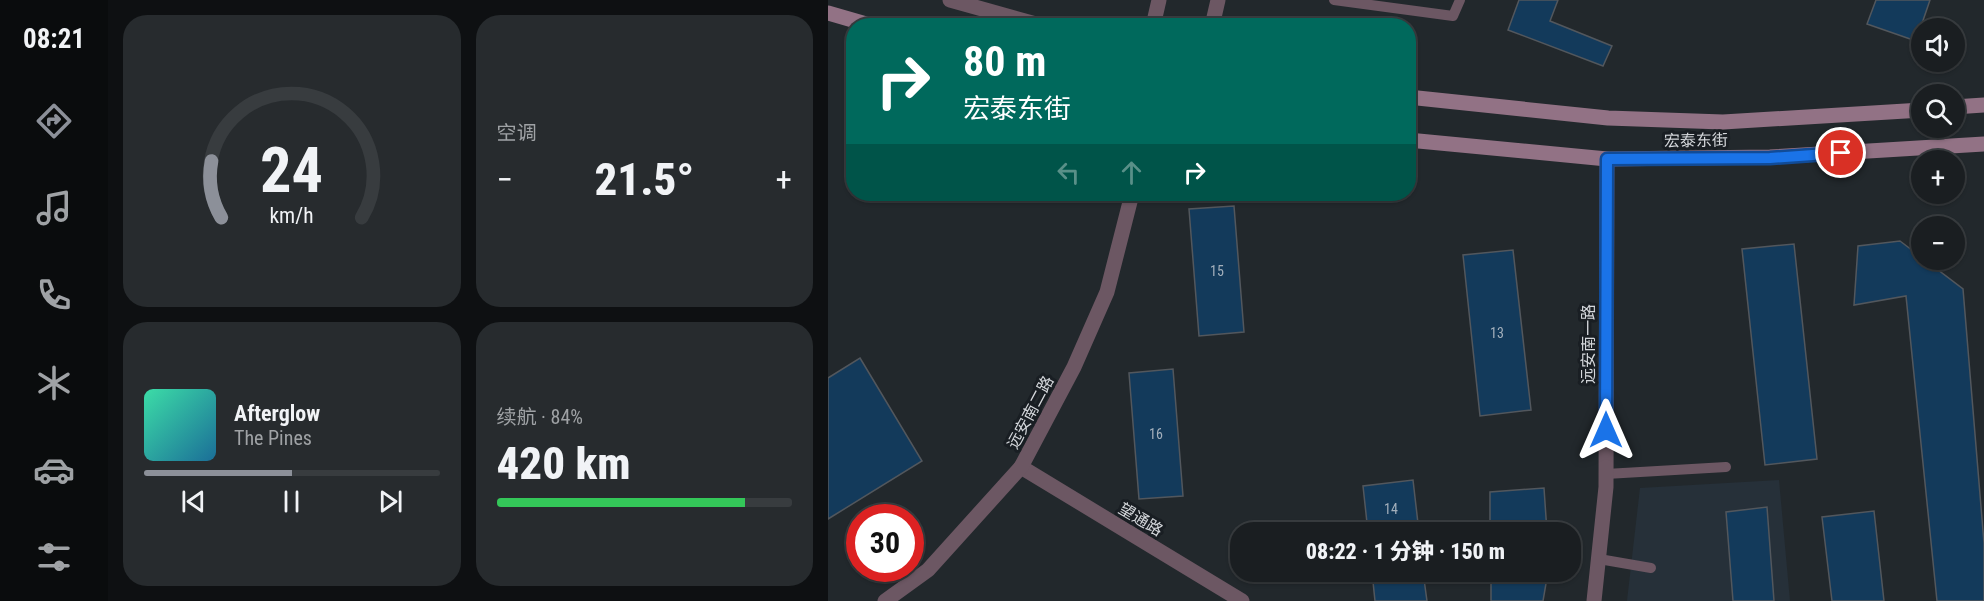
<!DOCTYPE html>
<html lang="zh">
<meta charset="utf-8">
<style>
:root{--surface:#1a1e21;--page:#272b2e;--text:#f1f3f6;--muted:#9fa2a5;--line:#383c3f;--accent:#8c9099}
body{margin:0;font-family:"Roboto Condensed","Noto Sans SC",sans-serif;background:var(--page);color:var(--text);height:100vh;display:flex;flex-direction:column;font-size:22px;white-space:nowrap}
*{box-sizing:border-box;margin:0}
p{font-size:20px;color:var(--muted)}
.icon{flex:none;width:33px;height:33px;fill:none;stroke:currentColor;stroke-width:2;stroke-linecap:round;stroke-linejoin:round}
.map{position:relative;flex:1;overflow:hidden}
.drawer{display:flex;flex-direction:column;gap:15px;padding:15px;background:#0e1012;width:720px}
.drawer>*{flex:none}
.banner{position:absolute;left:18px;top:18px;width:570px;height:183px;border-radius:24px;box-shadow:0 2px 4px #0004,0 0 0 2px var(--line);background:#00695c;color:#fff;overflow:hidden}
.controls{position:absolute;left:1083px;top:18px;display:grid;gap:12px}
.controls a{display:grid;place-items:center;width:54px;height:54px;border-radius:50%;background:var(--surface);box-shadow:0 2px 4px #0004,0 0 0 2px var(--line);font-size:30px}
.speed{position:absolute;left:18px;top:504px;display:flex;gap:12px;font-size:30px;font-weight:700;text-align:center}
.speed>*{display:grid;place-content:center;width:78px;height:78px;border-radius:50%;background:var(--surface);box-shadow:0 2px 4px #0004,0 0 0 2px var(--line);line-height:1}
.speed .limit{border:9px solid #d22;background:#fff;color:#111}
.pin{position:absolute;display:grid;place-items:center;width:51px;height:51px;color:#fff;margin:-26px;border:3px solid #fff;border-radius:50%;box-shadow:0 2px 6px #0007}
.me{position:absolute;width:66px;margin:-33px;rotate:0deg;stroke-linejoin:round;filter:drop-shadow(0 0 4px #0008)}
.turn{display:flex;align-items:center;gap:21px;height:126px;padding:0 18px;font-size:27px}
.turn .icon{width:78px;height:78px;stroke-width:2.5}
.turn b{display:block;font-size:42px;line-height:51px}
.lanes{display:flex;align-items:center;height:57px;padding:0 18px;background:#0003;justify-content:center;gap:30px;direction:ltr}
.lanes .off{opacity:.35}
.big{font-size:45px;font-weight:800;line-height:1.1}
.drawer .widget{flex:1;display:flex;flex-direction:column;justify-content:center;gap:9px;min-width:0;padding:0 21px;border-radius:24px;background:var(--page)}
.drawer .dial{align-items:center;gap:0}
.dial svg{height:156px;overflow:visible;fill:none;stroke:var(--line);stroke-width:7;stroke-linecap:round;text-anchor:middle}
.dial text{fill:var(--text);stroke:none}
.song{display:flex;align-items:center;gap:18px}
.cover{width:72px;height:72px;border-radius:9px;background:linear-gradient(135deg,hsl(160 70% 55%),hsl(200 70% 35%))}
.played{height:6px;border-radius:3px;background:linear-gradient(90deg,var(--accent) 50%,var(--line) 50%)}
.keys{display:flex;justify-content:space-around;direction:ltr}
.heat{display:flex;justify-content:space-between;align-items:center;font-size:33px;direction:ltr}
.charge{height:9px;border-radius:4px;background:linear-gradient(90deg,#34c759 84%,var(--line) 0)}
.drawer .tiles{flex:1;display:grid;gap:15px;grid-template-columns:repeat(2,1fr)}
.trip{position:absolute;left:402px;top:522px;width:351px;height:60px;border-radius:24px;background:var(--surface);box-shadow:0 2px 4px #0004,0 0 0 2px var(--line);font-weight:800;line-height:60px;text-align:center}
main{display:flex;flex:1;min-height:0}
.dock{display:flex;flex-direction:column;width:108px;justify-content:space-around;align-items:center;background:#0a0c0d;color:var(--muted)}
.dock .icon{width:42px;height:42px}
.dock .current{color:var(--accent)}
.dock b{font-size:27px;color:var(--text)}
.map>svg:first-child{display:block}
.built{fill:#263039}
.building{fill:#133a5b;stroke:#52575d;stroke-width:1.5}
.lines{fill:none;stroke-linecap:round;stroke-linejoin:round}
.service{stroke:#6c5763;stroke-width:10}
.minor{stroke:#6c5763;stroke-width:15}
.tertiary{stroke:#6c5763;stroke-width:15}
.secondary{stroke:#927285;stroke-width:15}
.route-casing{stroke:#114b97;stroke-width:15}
.route{stroke:#1a73e8;stroke-width:10}
.labels{text-anchor:middle;stroke-width:6;stroke-linejoin:round;paint-order:stroke}
.number-label{font-size:14px;fill:#a4b0bc}
.street-label{font-size:16px;fill:#d5d8dc;stroke:#191e23}
</style>
<main>
<nav class="dock">
<b>08:21</b>
<svg class="icon current" aria-label="directions" viewBox="0 0 24 24"><path d="M12 3l9 9-9 9-9-9zM9 14v-3h6M13 9l2 2-2 2"/></svg>
<svg class="icon" aria-label="music" viewBox="0 0 24 24"><path d="M9 18V5l10-2v13"/><circle cx="6" cy="18" r="3"/><circle cx="16" cy="16" r="3"/></svg>
<svg class="icon" aria-label="phone" viewBox="0 0 24 24"><path d="M5 4h4l2 5-3 2q2 4 5 5l2-3 5 2v4C11 20 4 13 5 4z"/></svg>
<svg class="icon" aria-label="climate" viewBox="0 0 24 24"><path d="M12 3v18M4 7l16 10M4 17L20 7"/></svg>
<svg class="icon" aria-label="car" viewBox="0 0 24 24"><path d="M5 17H2v-5l4-1 3-4h7l3 4 3 1v5h-3M9 17h6M6 11h13"/><circle cx="7" cy="17" r="2"/><circle cx="17" cy="17" r="2"/></svg>
<svg class="icon" aria-label="filters" viewBox="0 0 24 24"><path d="M4 7h16M4 17h16"/><circle cx="9" cy="7" r="2"/><circle cx="15" cy="17" r="2"/></svg>
</nav>
<section class="drawer">
<div class="tiles">
<div class="widget dial"><svg viewBox="0 0 100 80">
<path d="M14 69A42 42 0 1 1 86 69"/>
<path d="M14 69A42 42 0 0 1 9 40" stroke="#8c9099"/>
<text x="50" y="56" font-size="32" font-weight="700">24</text>
<text x="50" y="72" font-size="11">km/h</text>
</svg></div>
<div class="widget"><p>空调</p>
<div class="heat"><a>−</a><b class="big">21.5°</b><a>+</a></div>
</div>
<div class="widget">
<div class="song"><i class="cover"></i><div><b>Afterglow</b><p>The Pines</p></div></div>
<div class="played"></div>
<div class="keys"><svg class="icon" aria-label="previous" viewBox="0 0 24 24"><path d="M18 5L8 12l10 7zM5 5v14"/></svg><svg class="icon" aria-label="pause" viewBox="0 0 24 24"><path d="M8 5v14M16 5v14"/></svg><svg class="icon" aria-label="next" viewBox="0 0 24 24"><path d="M6 5l10 7-10 7zM19 5v14"/></svg></div>
</div>
<div class="widget"><p>续航 · 84%</p><b class="big">420 km</b><div class="charge"></div></div>
</div>
</section>
<div class="map">
<svg width="1156" height="601" viewBox="0 0 1156 601">
<rect width="100%" height="100%" fill="#22282c"/>
<!-- built -->
<polygon class="built" points="951,480 962,601 799,601 812,488"/>
<!-- building -->
<g class="building">
<polygon points="691,0 730,0 722,21 784,46 775,66 680,30"/>
<polygon points="1048,0 1102,0 1088,41 1039,24"/>
<polygon points="406,206 416,332 371,336 361,209"/>
<polygon points="1072,241 1135,289 1156,543 1156,601 1109,601 1078,296 1026,305 1030,246"/>
<polygon points="966,244 989,459 937,465 914,249"/>
<polygon points="685,250 703,410 652,416 635,255"/>
<polygon points="32,358 94,461 0,519 0,378"/>
<polygon points="345,369 355,496 311,499 301,373"/>
<polygon points="585,480 591,532 540,532 535,486"/>
<polygon points="716,488 719,532 662,532 662,492"/>
<polygon points="939,507 946,601 905,601 898,512"/>
<polygon points="1046,511 1056,601 1004,601 994,517"/>
<polygon points="544,572 595,572 599,601 547,601"/>
<polygon points="663,572 720,572 715,601 663,601"/>
</g>
<g class="lines">
<!-- service -->
<g class="service">
<polyline points="506,0 625,16 632,0"/>
<polyline points="778,474 898,467"/>
<polyline points="771,559 823,568"/>
</g>
<!-- minor -->
<g class="minor">
<polyline points="193,467 414,601"/>
<polyline points="766,601 778,487 779,159"/>
</g>
<!-- tertiary -->
<g class="tertiary">
<polyline points="122,0 215,26"/>
<polyline points="325,26 331,0"/>
<polyline points="384,26 390,0"/>
<polyline points="57,601 100,570 193,467 246,367 279,292 304,194"/>
</g>
<!-- secondary -->
<g class="secondary">
<polyline points="0,13 45,26"/>
<polyline points="580,97 780,118 895,122 1094,110"/>
<polyline points="1126,107 1156,105"/>
<polyline points="580,140 779,159 942,157 1156,144"/>
</g>
</g>
<g class="lines">
<!-- route casing -->
<g class="route-casing">
<polyline id="route" points="778,430 779,159 942,158 1013,153"/>
</g>
<!-- route -->
<use href="#route" class="route"/>
</g>
<g class="labels">
<!-- number labels -->
<g class="number-label">
<text x="389" y="276">15</text>
<text x="669" y="338">13</text>
<text x="328" y="439">16</text>
<text x="563" y="514">14</text>
</g>
<!-- street labels -->
<g class="street-label">
<text transform="translate(868 140) rotate(-1)" y="6">宏泰东街</text>
<text transform="translate(760 344) rotate(-90)" y="6">远安南一路</text>
<text transform="translate(202 412) rotate(-62)" y="6">远安南二路</text>
<text transform="translate(313 519) rotate(31)" y="6">望通路</text>
</g>
</g>
</svg>
<div class="controls">
<a><svg class="icon" aria-label="sound" viewBox="0 0 24 24"><path d="M4 9h4l5-4v14l-5-4H4zM17 9q2 3 0 6"/></svg></a>
<a><svg class="icon" aria-label="search" viewBox="0 0 24 24"><circle cx="10" cy="10" r="6"/><path d="M15 15l6 6"/></svg></a>
<a>+</a>
<a>−</a>
</div>
<div class="speed"><div class="limit">30</div></div>
<div class="pin" style="left:1013px;top:153px;background:#d93025"><svg class="icon" aria-label="arrive" viewBox="0 0 24 24"><path d="M6 21V4h12l-3 4 3 4H6"/></svg></div>
<svg class="me" style="left:778px;top:430px" viewBox="-20 -20 40 40"><path d="M0-17L14 15 0 8-14 15z" fill="#1a73e8" stroke="#fff" stroke-width="4"/></svg>
<div class="trip">08:22 · 1 分钟 · 150 m</div>
<div class="banner">
<div class="turn"><svg class="icon" aria-label="right" viewBox="0 0 24 24"><path d="M7 20v-9h11M14 6l5 5-5 5"/></svg><div><b>80 m</b>宏泰东街</div></div>
<div class="lanes"><svg class="icon off" aria-label="left" viewBox="0 0 24 24"><path d="M17 20v-9H6M10 6l-5 5 5 5"/></svg><svg class="icon off" aria-label="ahead" viewBox="0 0 24 24"><path d="M12 20V5M6 11l6-6 6 6"/></svg><svg class="icon" aria-label="right" viewBox="0 0 24 24"><path d="M7 20v-9h11M14 6l5 5-5 5"/></svg></div>
</div>
</div>
</main>
